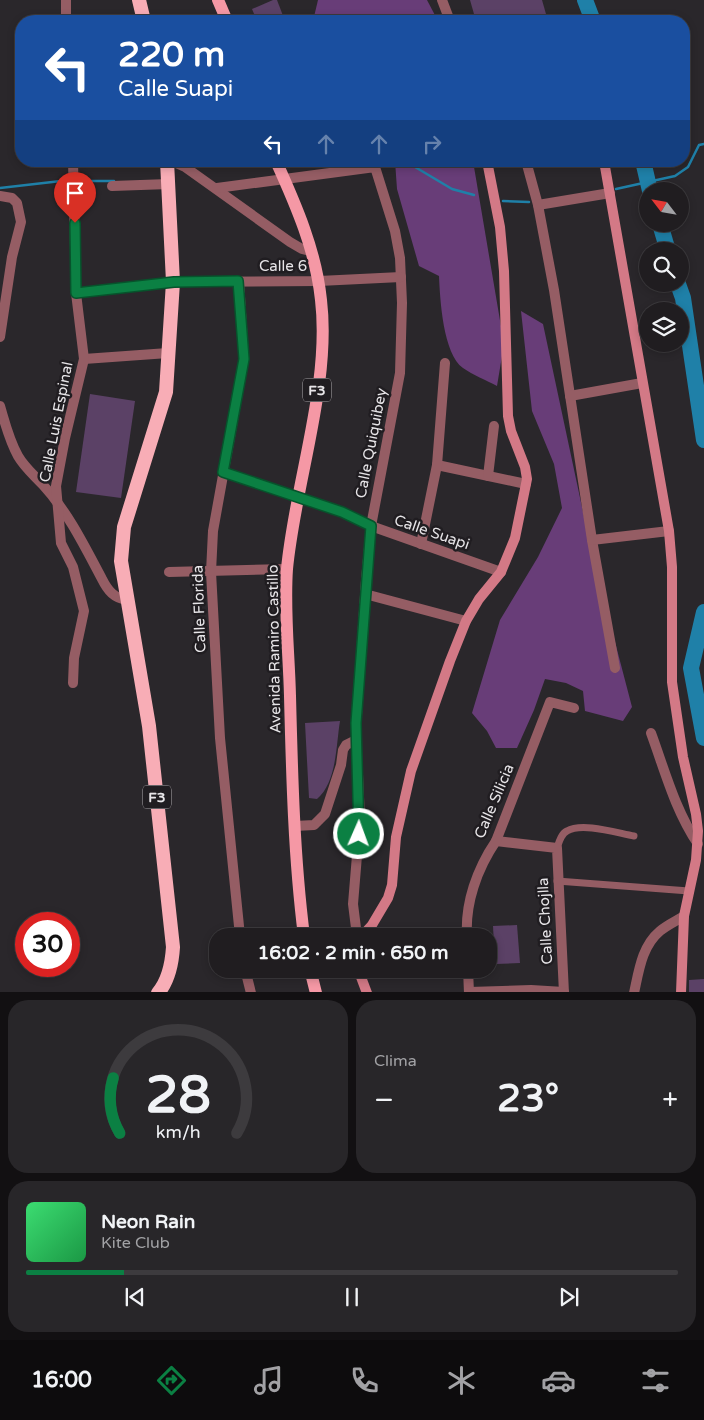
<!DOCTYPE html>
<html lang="es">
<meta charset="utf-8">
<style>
:root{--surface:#201d20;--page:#282629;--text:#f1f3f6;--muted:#a2a2a5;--line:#3d3b3e;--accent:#0b8043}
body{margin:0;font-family:"Varela Round",sans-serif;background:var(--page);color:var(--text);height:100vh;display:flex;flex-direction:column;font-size:19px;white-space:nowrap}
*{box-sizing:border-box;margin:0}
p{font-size:16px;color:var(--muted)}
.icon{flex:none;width:28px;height:28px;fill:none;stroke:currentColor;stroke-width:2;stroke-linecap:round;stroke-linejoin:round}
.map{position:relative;height:992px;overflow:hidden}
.panel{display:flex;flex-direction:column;gap:8px;padding:8px;background:#121012;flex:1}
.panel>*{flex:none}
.guide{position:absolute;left:15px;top:15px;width:675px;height:152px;border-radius:20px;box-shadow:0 2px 8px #0003,0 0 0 1px var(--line);background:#1a4fa0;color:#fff;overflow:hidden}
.needle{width:32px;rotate:301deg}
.controls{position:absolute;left:639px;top:182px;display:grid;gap:10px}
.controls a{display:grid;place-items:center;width:50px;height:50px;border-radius:50%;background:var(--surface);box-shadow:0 2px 8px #0003,0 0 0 1px var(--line);font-size:25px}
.speed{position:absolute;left:15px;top:912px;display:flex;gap:10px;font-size:25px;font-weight:700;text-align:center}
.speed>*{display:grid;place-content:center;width:65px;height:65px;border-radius:50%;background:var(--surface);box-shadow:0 2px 8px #0003,0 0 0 1px var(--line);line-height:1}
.speed .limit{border:8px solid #d22;background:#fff;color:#111}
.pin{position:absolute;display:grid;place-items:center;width:42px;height:42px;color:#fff;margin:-51px -21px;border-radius:50% 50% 50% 0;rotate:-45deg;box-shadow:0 0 5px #0007}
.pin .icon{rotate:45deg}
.me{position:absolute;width:55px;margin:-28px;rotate:2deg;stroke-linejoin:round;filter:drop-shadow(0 0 4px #0008)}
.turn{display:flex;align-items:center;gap:18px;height:105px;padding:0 20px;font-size:22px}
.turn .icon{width:65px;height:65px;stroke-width:2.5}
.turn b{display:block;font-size:35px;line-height:42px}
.lanes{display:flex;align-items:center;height:48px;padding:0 20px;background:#0003;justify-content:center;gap:25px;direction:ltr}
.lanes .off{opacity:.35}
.big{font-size:38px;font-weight:700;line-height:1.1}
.panel .tile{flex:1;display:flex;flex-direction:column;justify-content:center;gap:8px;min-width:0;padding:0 18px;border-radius:20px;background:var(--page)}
.panel .dial{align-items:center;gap:0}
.dial svg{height:130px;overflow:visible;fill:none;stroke:var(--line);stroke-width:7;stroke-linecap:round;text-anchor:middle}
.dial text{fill:var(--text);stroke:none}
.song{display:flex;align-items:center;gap:15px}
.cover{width:60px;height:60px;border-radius:8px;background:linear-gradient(135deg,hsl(140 70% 55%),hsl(140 70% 35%))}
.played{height:5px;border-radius:2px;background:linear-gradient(90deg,var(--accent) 15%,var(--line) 15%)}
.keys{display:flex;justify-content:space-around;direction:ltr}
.heat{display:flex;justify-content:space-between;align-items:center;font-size:28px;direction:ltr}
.panel .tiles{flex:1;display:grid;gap:8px;grid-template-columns:1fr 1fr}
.tile:last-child{grid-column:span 2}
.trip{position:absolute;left:209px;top:928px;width:288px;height:50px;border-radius:20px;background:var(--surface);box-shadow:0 2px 8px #0003,0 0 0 1px var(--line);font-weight:700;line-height:50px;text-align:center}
.tabs{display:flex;height:80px;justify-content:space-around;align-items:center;background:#0d0c0d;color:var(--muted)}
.tabs .icon{width:35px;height:35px}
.tabs .active{color:var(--accent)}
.tabs b{font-size:22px;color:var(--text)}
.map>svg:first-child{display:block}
.green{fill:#5b4166}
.forest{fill:#683d78}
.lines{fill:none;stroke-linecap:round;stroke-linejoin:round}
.stream{stroke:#1f80a8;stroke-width:2.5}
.river{stroke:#1f80a8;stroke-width:16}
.pedestrian{stroke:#955d64;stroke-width:7}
.minor{stroke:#955d64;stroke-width:10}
.secondary{stroke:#d37986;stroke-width:10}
.primary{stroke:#f598a5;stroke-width:12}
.trunk{stroke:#f8adb6;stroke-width:14}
.route-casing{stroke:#07532c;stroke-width:12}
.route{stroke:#0b8043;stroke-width:9}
.labels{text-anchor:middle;stroke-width:5;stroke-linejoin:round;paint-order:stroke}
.shield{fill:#201d21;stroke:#aba9ac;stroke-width:1}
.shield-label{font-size:14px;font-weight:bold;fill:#e7e5e8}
.street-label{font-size:15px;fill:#e7e5e8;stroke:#201d21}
</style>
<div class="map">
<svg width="704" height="993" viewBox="0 0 704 993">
<rect width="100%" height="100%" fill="#2a272b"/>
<!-- green -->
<g class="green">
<polygon points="273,0 277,0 285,21 257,21 252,9"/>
<polygon points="470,0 542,0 548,21 476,21"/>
<polygon points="90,394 135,401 121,498 76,492"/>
<path d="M340,721C336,745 337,782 317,799L309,798L305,723Z"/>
<polygon points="517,925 520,963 495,964 493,926"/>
<polygon points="704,979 704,992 689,992 689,980"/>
</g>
<!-- forest -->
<g class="forest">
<polygon points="318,0 427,0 438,21 313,21"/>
<path d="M395,161H473L504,344L497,386C486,380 473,375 463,368C443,354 440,299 439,276L419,266L397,189Z"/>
<polygon points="521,311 543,324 592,554 632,707 623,721 585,711 583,691 566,683 545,679 534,710 517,748 496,748 487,731 472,713 500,620 538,557 562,508 554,464 532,411"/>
</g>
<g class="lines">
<!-- stream -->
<g class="stream">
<polyline points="405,161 452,189 474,195"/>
<polyline points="83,181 114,181"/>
<polyline points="0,188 61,181"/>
<polyline points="616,189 675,176 688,167 699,145 704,144"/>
<polyline points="503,201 529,202"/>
</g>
<!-- river -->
<g class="river">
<polyline points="585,0 593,21"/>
<polyline points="643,161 650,191"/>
<polyline points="660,224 668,251"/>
<polyline points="678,284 683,298 704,440"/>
<polyline points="704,612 691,668 704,738"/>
</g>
<!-- pedestrian -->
<g class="pedestrian">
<path d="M557,848C559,842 561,834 567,831C582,822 617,833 634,836"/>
<polyline points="557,881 689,891"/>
</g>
<!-- minor -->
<g class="minor">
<polyline points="66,0 66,21"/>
<polyline points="442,0 450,21"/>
<polyline points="526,161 538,205 554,290 592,540 615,668"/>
<polyline points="168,163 176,163 185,167 290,242 302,249 310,251"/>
<polyline points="112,186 169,184"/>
<polyline points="217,188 375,167 395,231 400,258 402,303 400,373 371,526 366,580 356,730 360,819 353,904 357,936"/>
<polyline points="0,196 12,198 17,203 21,222 12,257 0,337"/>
<polyline points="538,205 610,193"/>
<polyline points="239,281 244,359 213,531 211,572 220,738 240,936"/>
<polyline points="76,293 173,282 319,281 401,277"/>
<polyline points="84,359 168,353"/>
<polyline points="570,396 642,383"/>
<path d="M0,406C5,423 9,440 18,456C25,468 34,475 43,485C68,512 85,547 102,579C108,591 114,598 127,600"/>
<polyline points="437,465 526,484"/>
<polyline points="223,472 342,512 371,526 501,572"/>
<polyline points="488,476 494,426"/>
<polyline points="592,540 669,531"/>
<polyline points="421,544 437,465 445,363"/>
<polyline points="169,572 287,569"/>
<polyline points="365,594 466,621"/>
<polyline points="73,683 74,658 84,611 73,567 61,543 56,486 65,438 84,359 76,293 73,161"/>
<path d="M651,733C665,771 675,810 698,844"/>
<polyline points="295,826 314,825 325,814 341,765 343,750 346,745 356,740"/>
<polyline points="496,841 557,848 564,993"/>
<path d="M467,936C465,903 477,869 496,841L550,702L574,708"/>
<polyline points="245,969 251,993"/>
<polyline points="468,969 469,993"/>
<polyline points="469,992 531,990 564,992"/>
<path d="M634,993C639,970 642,946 660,931C667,925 676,921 684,916"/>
</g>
<!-- secondary -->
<g class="secondary">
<polyline points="604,161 669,531 672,567 672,682 683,757 696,814 698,831 696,860 684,916 681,993"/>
<polyline points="362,936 372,925 388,898 392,885 396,837 411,771 450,661 466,621 479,599 501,572 515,538 527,479 525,467 511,431 508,416 504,271 500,227 487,161"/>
<polyline points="358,969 367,993"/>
</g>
<!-- primary -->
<g class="primary">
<polyline points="218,0 227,21"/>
<path d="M276,161C296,205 316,251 321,300C331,385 295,483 287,569C284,611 289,654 290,696C292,776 294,857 304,936"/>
<polyline points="310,969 316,993"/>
</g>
<!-- trunk -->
<g class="trunk">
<polyline points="139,0 144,21"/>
<path d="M158,993C169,980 172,963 173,947L149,726L121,561L124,527L166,392L173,282L167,161"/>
</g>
</g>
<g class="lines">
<!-- route casing -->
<g class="route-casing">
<polyline id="route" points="75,223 76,293 174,282 238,281 244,359 223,472 342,512 371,526 356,723 359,834"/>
</g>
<!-- route -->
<use href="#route" class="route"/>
</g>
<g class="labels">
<!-- shield labels -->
<g class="shield">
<rect x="303" y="378.5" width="28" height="23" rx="4"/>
<rect x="143" y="785.5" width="28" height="23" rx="4"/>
</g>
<g class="shield-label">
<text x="317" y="395">F3</text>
<text x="157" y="802">F3</text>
</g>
<!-- street labels -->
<g class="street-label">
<text x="283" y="271">Calle 6</text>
<text transform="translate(56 422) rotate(-79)" y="5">Calle Luis Espinal</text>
<text transform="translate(371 443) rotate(-79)" y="5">Calle Quiquibey</text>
<text transform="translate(432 532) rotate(19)" y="5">Calle Suapi</text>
<text transform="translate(199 609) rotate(-92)" y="5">Calle Florida</text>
<text transform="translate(274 649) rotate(-91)" y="5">Avenida Ramiro Castillo</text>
<text transform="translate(494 801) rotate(-67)" y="5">Calle Silicia</text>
<text transform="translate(545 921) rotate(-93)" y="5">Calle Chojlla</text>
</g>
</g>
</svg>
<div class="controls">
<a><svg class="needle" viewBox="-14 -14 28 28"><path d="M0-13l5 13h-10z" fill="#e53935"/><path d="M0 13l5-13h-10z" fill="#a2a2a5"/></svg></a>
<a><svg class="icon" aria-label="search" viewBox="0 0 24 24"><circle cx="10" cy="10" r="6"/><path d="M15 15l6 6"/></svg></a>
<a><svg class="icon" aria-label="layers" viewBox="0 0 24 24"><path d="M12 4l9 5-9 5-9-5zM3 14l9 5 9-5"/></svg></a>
</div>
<div class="speed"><div class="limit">30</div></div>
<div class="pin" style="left:75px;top:223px;background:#d93025"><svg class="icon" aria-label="arrive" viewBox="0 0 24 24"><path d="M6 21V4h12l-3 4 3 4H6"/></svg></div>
<svg class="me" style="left:359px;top:834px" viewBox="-20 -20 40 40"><circle r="17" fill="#0b8043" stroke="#fff" stroke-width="3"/><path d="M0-11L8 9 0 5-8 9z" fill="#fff"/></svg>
<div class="trip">16:02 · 2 min · 650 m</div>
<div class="guide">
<div class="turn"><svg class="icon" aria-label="left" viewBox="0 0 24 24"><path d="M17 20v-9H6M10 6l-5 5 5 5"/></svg><div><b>220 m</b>Calle Suapi</div></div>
<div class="lanes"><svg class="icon" aria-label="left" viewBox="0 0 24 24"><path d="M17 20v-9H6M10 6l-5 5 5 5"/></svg><svg class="icon off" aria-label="ahead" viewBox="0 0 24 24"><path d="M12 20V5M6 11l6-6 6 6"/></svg><svg class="icon off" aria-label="ahead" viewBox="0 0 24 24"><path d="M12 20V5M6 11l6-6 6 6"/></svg><svg class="icon off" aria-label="right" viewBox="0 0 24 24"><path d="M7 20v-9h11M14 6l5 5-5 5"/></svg></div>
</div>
</div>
<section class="panel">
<div class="tiles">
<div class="tile dial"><svg viewBox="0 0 100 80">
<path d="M14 69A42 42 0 1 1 86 69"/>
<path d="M14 69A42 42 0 0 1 10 35" stroke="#0b8043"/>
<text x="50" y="56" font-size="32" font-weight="700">28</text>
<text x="50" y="72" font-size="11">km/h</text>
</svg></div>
<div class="tile"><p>Clima</p>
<div class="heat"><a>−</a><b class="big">23°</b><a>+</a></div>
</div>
<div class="tile">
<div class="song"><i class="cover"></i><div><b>Neon Rain</b><p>Kite Club</p></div></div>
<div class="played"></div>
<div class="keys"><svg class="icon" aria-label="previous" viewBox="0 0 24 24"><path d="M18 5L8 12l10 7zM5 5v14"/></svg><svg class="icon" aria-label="pause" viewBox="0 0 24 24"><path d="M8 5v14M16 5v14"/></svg><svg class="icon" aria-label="next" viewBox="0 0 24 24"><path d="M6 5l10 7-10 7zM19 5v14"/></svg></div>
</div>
</div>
</section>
<nav class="tabs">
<b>16:00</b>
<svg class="icon active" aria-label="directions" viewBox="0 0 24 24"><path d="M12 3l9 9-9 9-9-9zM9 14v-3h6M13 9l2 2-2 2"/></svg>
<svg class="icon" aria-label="music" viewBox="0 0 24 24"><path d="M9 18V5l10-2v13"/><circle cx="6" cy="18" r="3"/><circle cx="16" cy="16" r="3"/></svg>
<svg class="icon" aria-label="phone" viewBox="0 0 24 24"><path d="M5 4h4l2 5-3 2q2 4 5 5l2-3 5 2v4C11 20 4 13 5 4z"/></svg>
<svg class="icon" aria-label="climate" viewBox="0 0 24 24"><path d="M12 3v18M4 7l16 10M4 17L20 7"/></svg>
<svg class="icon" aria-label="car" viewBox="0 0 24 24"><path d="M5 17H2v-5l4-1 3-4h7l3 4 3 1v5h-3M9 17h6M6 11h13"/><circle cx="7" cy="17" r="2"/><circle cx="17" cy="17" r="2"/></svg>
<svg class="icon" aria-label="filters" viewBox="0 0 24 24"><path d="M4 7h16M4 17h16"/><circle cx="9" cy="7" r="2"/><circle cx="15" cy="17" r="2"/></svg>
</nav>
